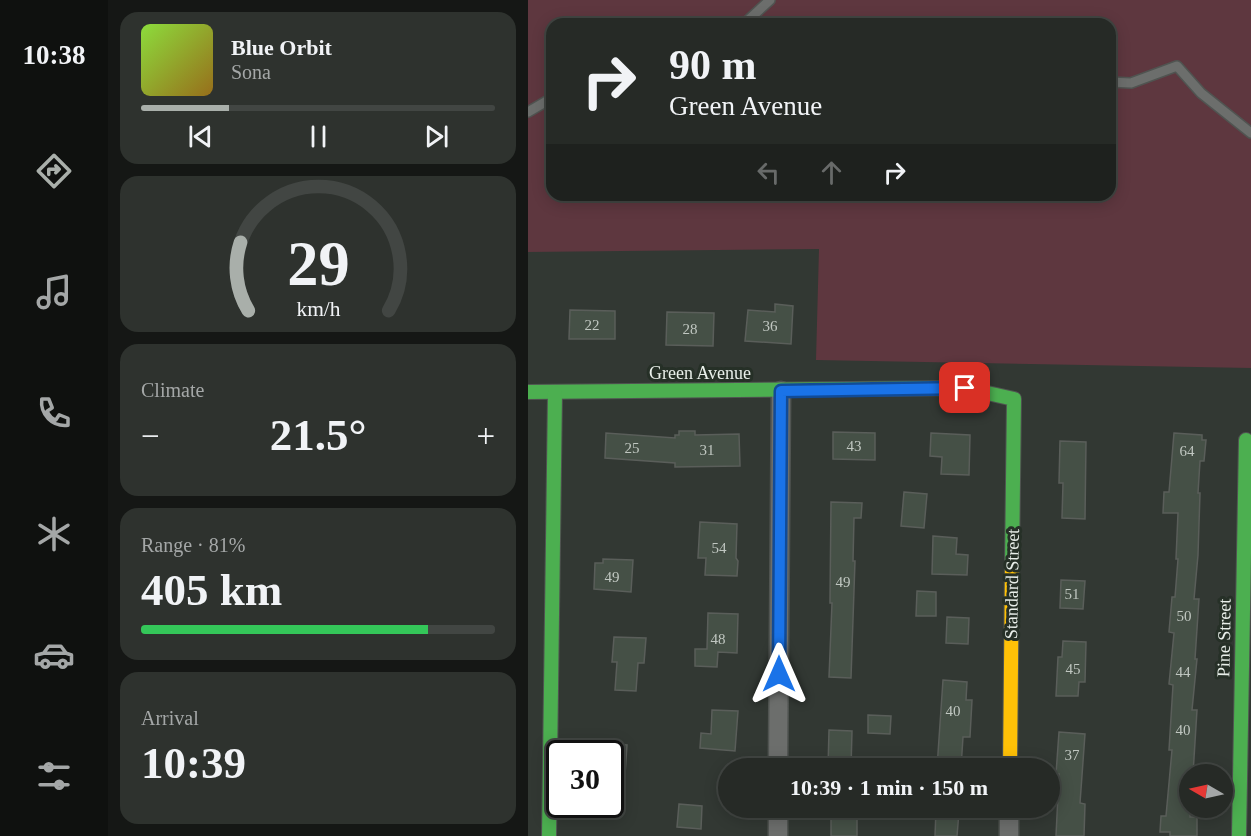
<!DOCTYPE html>
<meta charset="utf-8">
<style>
:root{--surface:#262a26;--page:#2e322e;--text:#f1f3f6;--muted:#a4a7a7;--line:#424643;--accent:#a9afaa}
body{margin:0;font-family:Georgia,serif;background:var(--page);color:var(--text);height:100vh;display:flex;flex-direction:column;font-size:22px;white-space:nowrap}
*{box-sizing:border-box;margin:0}
p{font-size:20px;color:var(--muted)}
.icon{flex:none;width:33px;height:33px;fill:none;stroke:currentColor;stroke-width:2;stroke-linecap:round;stroke-linejoin:round}
.map{position:relative;flex:1;overflow:hidden}
.side{display:flex;flex-direction:column;gap:12px;padding:12px;background:#151715;width:420px}
.side>*{flex:none}
.top-card{position:absolute;left:18px;top:18px;width:570px;height:183px;border-radius:18px;box-shadow:0 3px 15px #0003,0 0 0 2px var(--line);background:#262a26;color:var(--text);overflow:hidden}
.needle{width:39px;rotate:279deg}
.controls{position:absolute;left:651px;top:764px;display:grid;gap:12px}
.controls a{display:grid;place-items:center;width:54px;height:54px;border-radius:50%;background:var(--surface);box-shadow:0 3px 15px #0003,0 0 0 2px var(--line);font-size:30px}
.speed{position:absolute;left:18px;top:740px;display:flex;gap:12px;font-size:30px;font-weight:700;text-align:center}
.speed>*{display:grid;place-content:center;width:78px;height:78px;border-radius:50%;background:var(--surface);box-shadow:0 3px 15px #0003,0 0 0 2px var(--line);line-height:1}
.speed .limit{border:3px solid #111;border-radius:9px;background:#fff;color:#111}
.pin{position:absolute;display:grid;place-items:center;width:51px;height:51px;color:#fff;margin:-26px;border-radius:12px;box-shadow:0 3px 9px #0006}
.me{position:absolute;width:66px;margin:-33px;rotate:0deg;stroke-linejoin:round;filter:drop-shadow(0 0 4px #0008)}
.turn{display:flex;align-items:center;gap:21px;height:126px;padding:0 24px;font-size:27px}
.turn .icon{width:78px;height:78px;stroke-width:2.5}
.turn b{display:block;font-size:42px;line-height:51px}
.lanes{display:flex;align-items:center;height:57px;padding:0 24px;background:#0003;justify-content:center;gap:30px;direction:ltr}
.lanes .off{opacity:.35}
.big{font-size:45px;font-weight:600;line-height:1.1}
.side .tile{flex:1;display:flex;flex-direction:column;justify-content:center;gap:9px;min-width:0;padding:0 21px;border-radius:18px;background:var(--page)}
.side .dial{align-items:center;gap:0}
.dial svg{height:156px;overflow:visible;fill:none;stroke:var(--line);stroke-width:7;stroke-linecap:round;text-anchor:middle}
.dial text{fill:var(--text);stroke:none}
.song{display:flex;align-items:center;gap:18px}
.cover{width:72px;height:72px;border-radius:9px;background:linear-gradient(135deg,hsl(90 70% 55%),hsl(40 70% 35%))}
.played{height:6px;border-radius:3px;background:linear-gradient(90deg,var(--accent) 25%,var(--line) 25%)}
.keys{display:flex;justify-content:space-around;direction:ltr}
.heat{display:flex;justify-content:space-between;align-items:center;font-size:33px;direction:ltr}
.charge{height:9px;border-radius:4px;background:linear-gradient(90deg,#34c759 81%,var(--line) 0)}
.trip{position:absolute;left:190px;top:758px;width:342px;height:60px;border-radius:30px;background:var(--surface);box-shadow:0 3px 15px #0003,0 0 0 2px var(--line);font-weight:600;line-height:60px;text-align:center}
main{display:flex;flex:1;min-height:0}
.dock{display:flex;flex-direction:column;width:108px;justify-content:space-around;align-items:center;background:#0f110f;color:var(--muted)}
.dock .icon{width:42px;height:42px}
.dock .active{color:var(--accent)}
.dock b{font-size:27px;color:var(--text)}
.map>svg:first-child{display:block}
.green{fill:#5e373f;fill-rule:evenodd}
.building{fill:#455046;stroke:#5a5e5a;stroke-width:1.5}
.lines{fill:none;stroke-linecap:round;stroke-linejoin:round}
.lane-casing{stroke:#505451;stroke-width:12}
.street-casing{stroke:#505451;stroke-width:21}
.fast-casing{stroke:#505451;stroke-width:16}
.slow-casing{stroke:#505451;stroke-width:16}
.lane{stroke:#6c6e6c;stroke-width:9}
.street{stroke:#6c6e6c;stroke-width:18}
.fast{stroke:#4caf50;stroke-width:14}
.slow{stroke:#ffc107;stroke-width:14}
.route-casing{stroke:#114b97;stroke-width:15}
.route{stroke:#1a73e8;stroke-width:10}
.labels{text-anchor:middle;stroke-width:6;stroke-linejoin:round;paint-order:stroke}
.number-label{font-size:15px;fill:#c0c7c1}
.street-label{font-size:18px;fill:#e9efea;stroke:#263027}
</style>
<main>
<nav class="dock">
<b>10:38</b>
<svg class="icon active" aria-label="directions" viewBox="0 0 24 24"><path d="M12 3l9 9-9 9-9-9zM9 14v-3h6M13 9l2 2-2 2"/></svg>
<svg class="icon" aria-label="music" viewBox="0 0 24 24"><path d="M9 18V5l10-2v13"/><circle cx="6" cy="18" r="3"/><circle cx="16" cy="16" r="3"/></svg>
<svg class="icon" aria-label="phone" viewBox="0 0 24 24"><path d="M5 4h4l2 5-3 2q2 4 5 5l2-3 5 2v4C11 20 4 13 5 4z"/></svg>
<svg class="icon" aria-label="climate" viewBox="0 0 24 24"><path d="M12 3v18M4 7l16 10M4 17L20 7"/></svg>
<svg class="icon" aria-label="car" viewBox="0 0 24 24"><path d="M5 17H2v-5l4-1 3-4h7l3 4 3 1v5h-3M9 17h6M6 11h13"/><circle cx="7" cy="17" r="2"/><circle cx="17" cy="17" r="2"/></svg>
<svg class="icon" aria-label="filters" viewBox="0 0 24 24"><path d="M4 7h16M4 17h16"/><circle cx="9" cy="7" r="2"/><circle cx="15" cy="17" r="2"/></svg>
</nav>
<section class="side">
<div class="tile">
<div class="song"><i class="cover"></i><div><b>Blue Orbit</b><p>Sona</p></div></div>
<div class="played"></div>
<div class="keys"><svg class="icon" aria-label="previous" viewBox="0 0 24 24"><path d="M18 5L8 12l10 7zM5 5v14"/></svg><svg class="icon" aria-label="pause" viewBox="0 0 24 24"><path d="M8 5v14M16 5v14"/></svg><svg class="icon" aria-label="next" viewBox="0 0 24 24"><path d="M6 5l10 7-10 7zM19 5v14"/></svg></div>
</div>
<div class="tile dial"><svg viewBox="0 0 100 80">
<path d="M14 69A42 42 0 1 1 86 69"/>
<path d="M14 69A42 42 0 0 1 10 34" stroke="#a9afaa"/>
<text x="50" y="56" font-size="32" font-weight="700">29</text>
<text x="50" y="72" font-size="11">km/h</text>
</svg></div>
<div class="tile"><p>Climate</p>
<div class="heat"><a>−</a><b class="big">21.5°</b><a>+</a></div>
</div>
<div class="tile"><p>Range · 81%</p><b class="big">405 km</b><div class="charge"></div></div>
<div class="tile"><p>Arrival</p><b class="big">10:39</b></div>
</section>
<div class="map">
<svg width="723" height="836" viewBox="0 0 723 836">
<rect width="100%" height="100%" fill="#323833"/>
<!-- green -->
<path class="green" d="M0,0H723V368L288,360L291,249L0,252ZM24,24H582V195H24Z"/>
<!-- building -->
<g class="building">
<polygon points="247,304 265,306 263,344 217,341 220,310 247,312"/>
<polygon points="42,310 87,311 87,339 41,339"/>
<polygon points="139,312 186,313 185,346 138,345"/>
<polygon points="151,431 167,431 167,435 211,434 212,466 147,467 147,463 77,458 78,433 147,438 147,435 151,435"/>
<polygon points="305,432 347,433 347,460 305,459"/>
<polygon points="403,433 442,435 441,475 413,474 414,457 402,456"/>
<polygon points="646,433 674,435 674,440 678,440 676,461 672,461 670,493 672,493 670,555 666,599 671,599 667,659 669,659 664,710 669,710 665,774 662,774 662,817 669,817 669,836 642,836 642,832 632,832 633,816 638,816 644,750 641,750 645,685 641,684 646,633 641,632 644,597 647,597 650,559 648,559 650,513 635,513 636,492 641,492"/>
<polygon points="532,441 558,442 557,519 534,518 535,483 531,483"/>
<polygon points="376,492 399,494 396,528 373,526"/>
<polygon points="303,502 334,503 333,518 326,518 325,561 327,561 323,678 301,677 304,603 302,603"/>
<polygon points="172,522 209,524 208,558 210,561 209,576 177,575 178,558 170,558"/>
<polygon points="405,536 429,538 428,554 440,555 439,575 404,574"/>
<polygon points="75,559 105,560 103,592 66,589 67,563 75,563"/>
<polygon points="533,580 557,581 555,609 532,608"/>
<polygon points="389,591 408,592 408,616 388,616"/>
<polygon points="180,613 210,614 209,653 190,652 189,667 167,666 167,649 179,649"/>
<polygon points="419,617 441,618 440,644 418,643"/>
<polygon points="86,637 118,638 116,663 110,663 108,691 87,690 89,662 84,662"/>
<polygon points="535,641 558,642 557,682 551,682 550,696 528,696 530,657 534,657"/>
<polygon points="415,680 439,682 438,700 444,700 442,737 435,737 433,768 409,768"/>
<polygon points="184,710 210,711 207,751 172,748 173,733 183,734"/>
<polygon points="340,715 363,716 362,734 340,733"/>
<polygon points="301,730 324,731 323,768 300,768"/>
<polygon points="531,732 557,734 552,803 557,804 556,836 528,836 531,774 528,774"/>
<polygon points="82,744 99,745 95,804 82,804"/>
<polygon points="151,804 174,806 173,829 149,827"/>
<polygon points="408,810 431,812 429,836 407,836"/>
<polygon points="303,816 329,817 329,836 303,836"/>
</g>
<g class="lines">
<!-- lane casing -->
<g class="lane-casing">
<g id="lane">
<polyline points="216,24 242,0"/>
<polyline points="582,82 603,83 649,66 673,93 723,133"/>
<polyline points="0,112 24,98"/>
</g>
</g>
<!-- street casing -->
<g class="street-casing">
<g id="street">
<polyline points="250,768 253,391"/>
<polyline points="250,836 250,807"/>
<polyline points="481,836 481,807"/>
</g>
</g>
<!-- fast casing -->
<g class="fast-casing">
<g id="fast">
<polyline points="0,392 437,388 486,399 484,563"/>
<polyline points="21,836 27,393"/>
<polyline points="711,836 718,440"/>
</g>
</g>
<!-- slow casing -->
<g class="slow-casing">
<polyline id="slow" points="482,768 484,563"/>
</g>
<!-- lane -->
<use href="#lane" class="lane"/>
<!-- street -->
<use href="#street" class="street"/>
<!-- fast -->
<use href="#fast" class="fast"/>
<!-- slow -->
<use href="#slow" class="slow"/>
</g>
<g class="lines">
<!-- route casing -->
<g class="route-casing">
<polyline id="route" points="251,674 253,391 437,388"/>
</g>
<!-- route -->
<use href="#route" class="route"/>
</g>
<g class="labels">
<!-- number labels -->
<g class="number-label">
<text x="64" y="330">22</text>
<text x="242" y="331">36</text>
<text x="162" y="334">28</text>
<text x="326" y="451">43</text>
<text x="104" y="453">25</text>
<text x="179" y="455">31</text>
<text x="659" y="456">64</text>
<text x="191" y="553">54</text>
<text x="84" y="582">49</text>
<text x="315" y="587">49</text>
<text x="544" y="599">51</text>
<text x="656" y="621">50</text>
<text x="190" y="644">48</text>
<text x="545" y="674">45</text>
<text x="655" y="677">44</text>
<text x="425" y="716">40</text>
<text x="655" y="735">40</text>
<text x="544" y="760">37</text>
</g>
<!-- street labels -->
<g class="street-label">
<text x="172" y="379">Green Avenue</text>
<text transform="translate(484 584) rotate(-89)" y="6">Standard Street</text>
<text transform="translate(696 638) rotate(-89)" y="6">Pine Street</text>
</g>
</g>
</svg>
<div class="controls">
<a><svg class="needle" viewBox="-14 -14 28 28"><path d="M0-13l5 13h-10z" fill="#e53935"/><path d="M0 13l5-13h-10z" fill="#a4a7a7"/></svg></a>
</div>
<div class="speed"><div class="limit">30</div></div>
<div class="pin" style="left:437px;top:388px;background:#d93025"><svg class="icon" aria-label="arrive" viewBox="0 0 24 24"><path d="M6 21V4h12l-3 4 3 4H6"/></svg></div>
<svg class="me" style="left:251px;top:674px" viewBox="-20 -20 40 40"><path d="M0-17L14 15 0 8-14 15z" fill="#1a73e8" stroke="#fff" stroke-width="4"/></svg>
<div class="trip">10:39 · 1 min · 150 m</div>
<div class="top-card">
<div class="turn"><svg class="icon" aria-label="right" viewBox="0 0 24 24"><path d="M7 20v-9h11M14 6l5 5-5 5"/></svg><div><b>90 m</b>Green Avenue</div></div>
<div class="lanes"><svg class="icon off" aria-label="left" viewBox="0 0 24 24"><path d="M17 20v-9H6M10 6l-5 5 5 5"/></svg><svg class="icon off" aria-label="ahead" viewBox="0 0 24 24"><path d="M12 20V5M6 11l6-6 6 6"/></svg><svg class="icon" aria-label="right" viewBox="0 0 24 24"><path d="M7 20v-9h11M14 6l5 5-5 5"/></svg></div>
</div>
</div>
</main>
